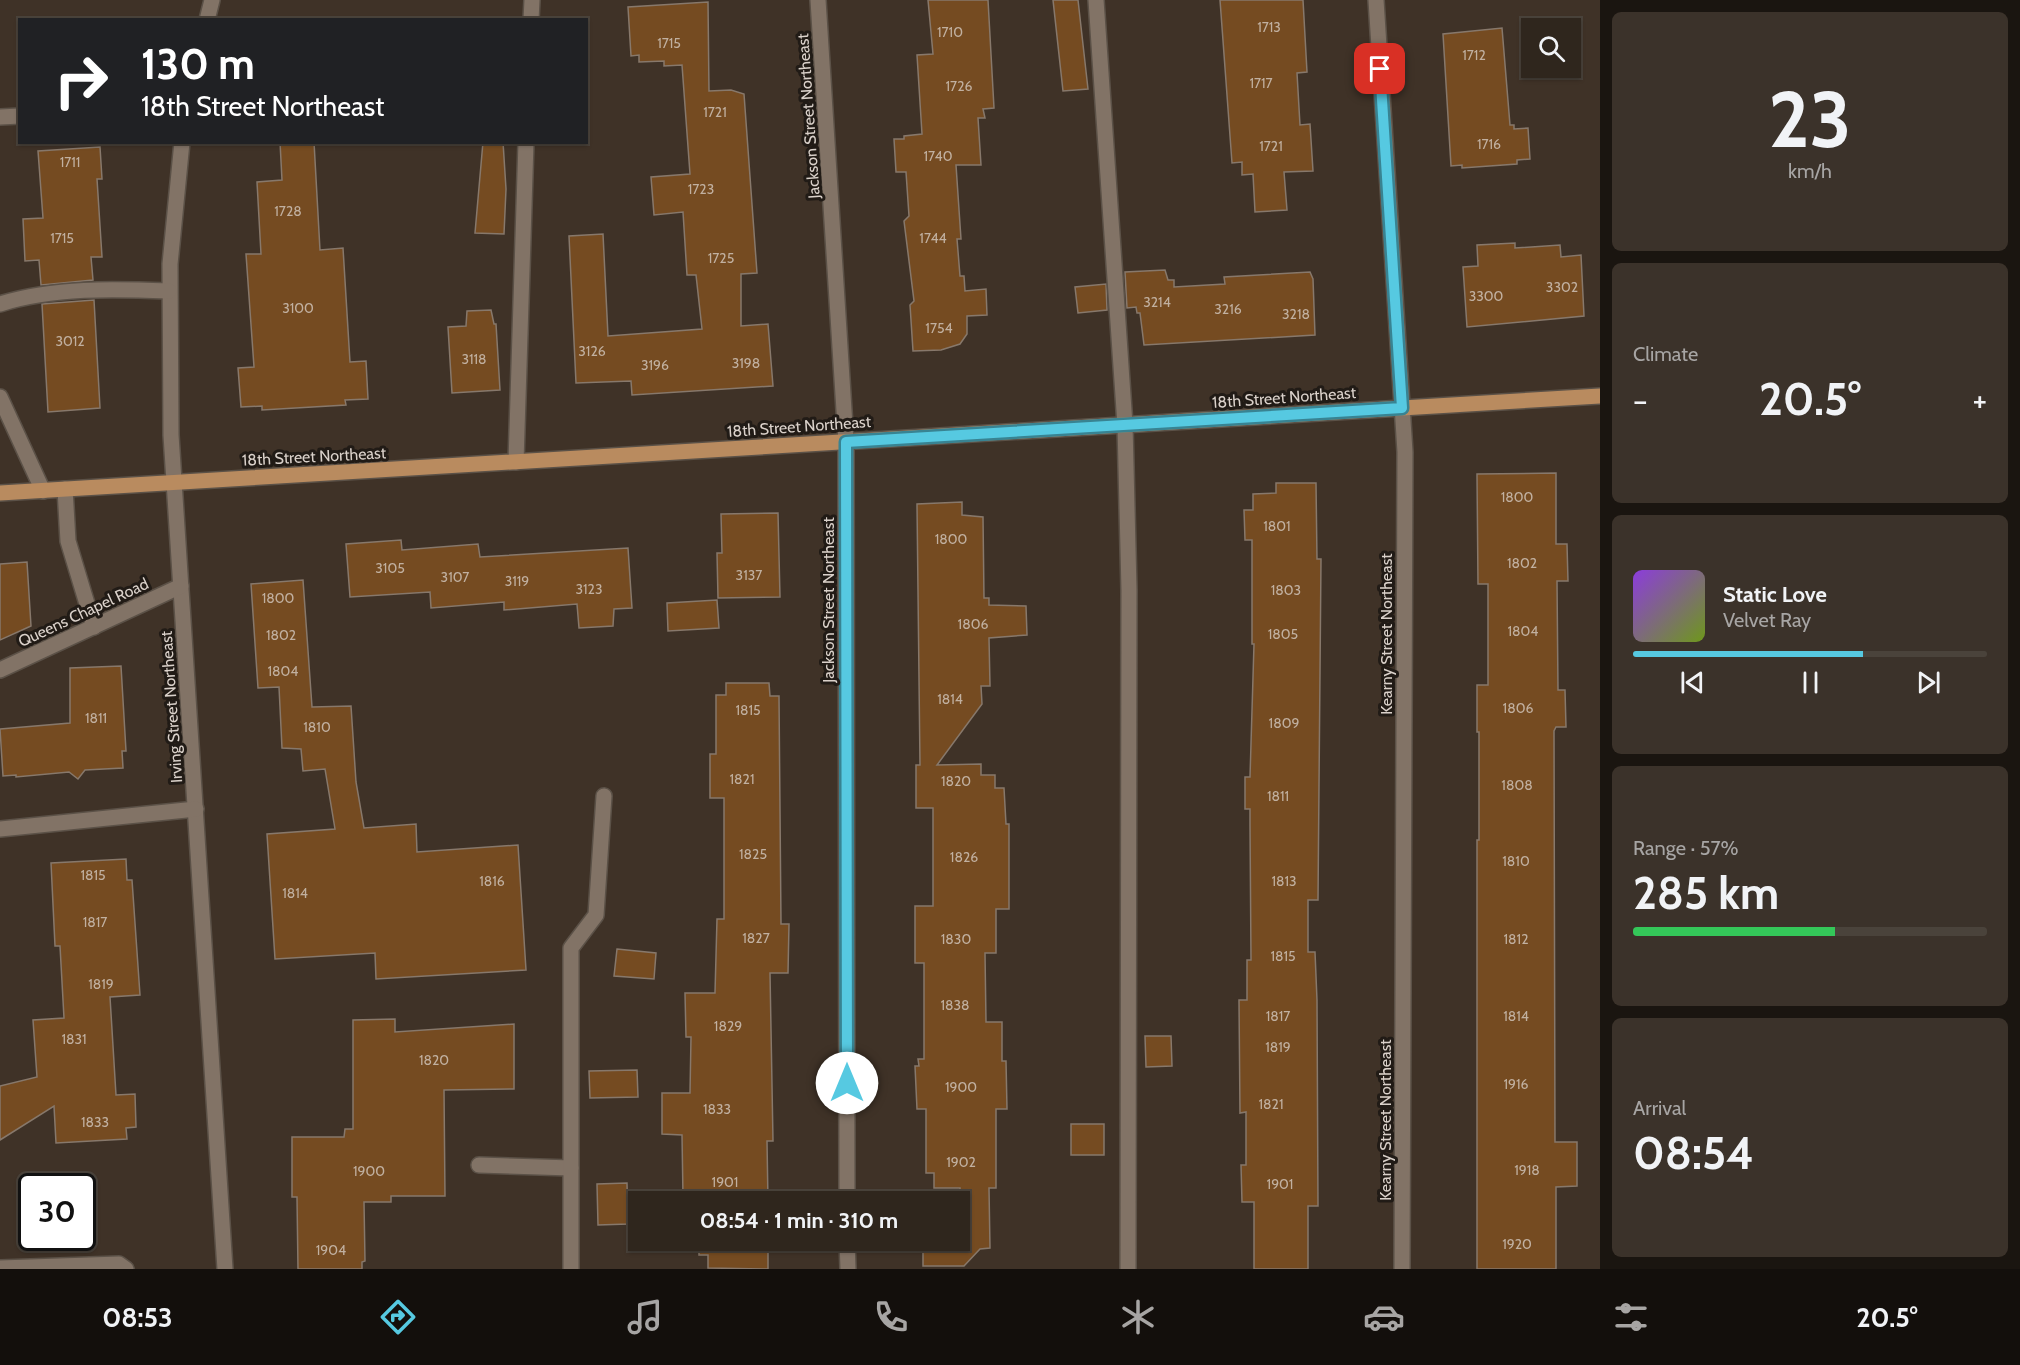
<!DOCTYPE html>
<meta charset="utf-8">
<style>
:root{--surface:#2f261d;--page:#3b322a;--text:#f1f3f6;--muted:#a7a5a4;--line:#4a433b;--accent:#56c9e1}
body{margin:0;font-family:Cabin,sans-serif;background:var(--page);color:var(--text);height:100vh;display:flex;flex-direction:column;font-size:22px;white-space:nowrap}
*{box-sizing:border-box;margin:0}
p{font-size:20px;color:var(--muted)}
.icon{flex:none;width:33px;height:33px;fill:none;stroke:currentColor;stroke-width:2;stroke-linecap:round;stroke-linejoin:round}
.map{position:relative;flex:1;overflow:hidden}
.sheet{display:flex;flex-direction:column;gap:12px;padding:12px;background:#1a1510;width:420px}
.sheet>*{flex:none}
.banner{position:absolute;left:18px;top:18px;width:570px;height:126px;border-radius:0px;box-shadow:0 2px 4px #0004,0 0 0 2px var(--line);background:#202124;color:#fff;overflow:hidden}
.controls{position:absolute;left:1521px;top:18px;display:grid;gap:12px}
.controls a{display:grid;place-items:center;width:60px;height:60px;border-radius:0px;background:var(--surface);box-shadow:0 2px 4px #0004,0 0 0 2px var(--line);font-size:30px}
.speed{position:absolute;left:18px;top:1173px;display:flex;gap:12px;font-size:30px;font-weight:700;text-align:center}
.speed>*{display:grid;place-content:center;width:78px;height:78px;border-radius:50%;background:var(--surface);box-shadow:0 2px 4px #0004,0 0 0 2px var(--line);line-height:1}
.speed .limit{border:3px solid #111;border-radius:9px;background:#fff;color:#111}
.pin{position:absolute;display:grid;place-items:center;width:51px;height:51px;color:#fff;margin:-26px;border-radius:12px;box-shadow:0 3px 9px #0006}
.me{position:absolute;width:66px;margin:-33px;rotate:0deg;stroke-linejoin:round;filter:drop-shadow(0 0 4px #0008)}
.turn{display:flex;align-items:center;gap:21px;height:126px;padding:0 24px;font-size:27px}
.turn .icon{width:78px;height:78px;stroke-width:2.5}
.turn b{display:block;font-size:42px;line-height:51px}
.big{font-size:45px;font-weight:800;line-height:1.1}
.sheet .tile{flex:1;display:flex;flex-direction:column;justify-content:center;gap:9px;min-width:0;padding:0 21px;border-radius:9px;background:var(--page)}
.sheet .dial{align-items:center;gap:0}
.dial b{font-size:78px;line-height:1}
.song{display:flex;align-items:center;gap:18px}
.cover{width:72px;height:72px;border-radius:9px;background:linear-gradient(135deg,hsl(270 70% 55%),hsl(80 70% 35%))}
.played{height:6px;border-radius:3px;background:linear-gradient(90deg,var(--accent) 65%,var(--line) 65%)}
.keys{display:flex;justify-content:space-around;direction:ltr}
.heat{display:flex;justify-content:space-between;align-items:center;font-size:33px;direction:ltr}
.charge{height:9px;border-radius:4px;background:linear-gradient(90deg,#34c759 57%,var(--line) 0)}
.trip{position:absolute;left:628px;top:1191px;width:342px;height:60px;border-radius:0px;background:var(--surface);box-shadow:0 2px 4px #0004,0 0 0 2px var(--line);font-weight:800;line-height:60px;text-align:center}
.tabs{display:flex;height:96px;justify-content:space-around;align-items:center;background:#130f0c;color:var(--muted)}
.tabs .icon{width:42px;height:42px}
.tabs .current{color:var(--accent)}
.tabs b{font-size:27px;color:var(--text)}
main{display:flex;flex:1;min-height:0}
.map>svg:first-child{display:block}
.building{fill:#754b21;stroke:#87786b;stroke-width:1.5}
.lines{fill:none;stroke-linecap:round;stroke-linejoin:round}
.minor-casing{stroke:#5b5147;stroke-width:18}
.major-casing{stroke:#5b5147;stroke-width:18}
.minor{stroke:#827366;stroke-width:15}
.major{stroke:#b98b5f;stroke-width:15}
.route-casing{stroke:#388392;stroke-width:15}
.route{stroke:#56c9e1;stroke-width:10}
.labels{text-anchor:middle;stroke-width:6;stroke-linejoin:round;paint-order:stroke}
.number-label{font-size:14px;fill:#c1b0a0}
.street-label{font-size:16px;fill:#dad1ca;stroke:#211b16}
</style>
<main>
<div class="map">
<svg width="1600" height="1269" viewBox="0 0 1600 1269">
<rect width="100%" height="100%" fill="#3f3227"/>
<!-- building -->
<g class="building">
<polygon points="928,0 988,0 994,108 983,109 985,118 978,118 981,165 956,165 961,239 957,239 960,276 964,276 965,291 986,289 987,315 967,316 967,334 960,344 941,350 913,351 910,305 914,301 904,221 909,216 906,172 896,172 894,139 904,139 904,136 922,134 917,55 933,54"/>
<polygon points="1053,0 1078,0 1088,89 1063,91"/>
<polygon points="1220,0 1303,0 1307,72 1297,73 1300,125 1310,124 1313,171 1284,172 1287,210 1255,212 1253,174 1242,175 1242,162 1232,163"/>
<polygon points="708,2 709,91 731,90 744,94 757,273 741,274 741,326 768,324 773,386 632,395 631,381 576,383 569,236 603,234 608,336 702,329 696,275 687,275 683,212 654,215 651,177 690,174 682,65 664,66 664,61 639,62 639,55 631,56 628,7"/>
<polygon points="1502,28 1510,125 1514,125 1514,129 1528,128 1530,159 1517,160 1517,164 1462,168 1462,165 1451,166 1443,34"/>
<polygon points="280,142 314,142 320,250 343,248 350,362 366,361 368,399 345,400 346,405 262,410 262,406 241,407 238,368 254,367 246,254 261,254 257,182 282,180"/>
<polygon points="483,142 503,142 506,189 504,234 475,233"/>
<polygon points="100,147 102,179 97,179 102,257 91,257 93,280 41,285 39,260 25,261 23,219 43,218 38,151"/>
<polygon points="1515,243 1515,248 1560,245 1561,257 1581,255 1584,316 1467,327 1463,267 1478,266 1477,245"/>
<polygon points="1165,270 1168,280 1174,280 1174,287 1225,284 1224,277 1310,272 1313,279 1315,335 1144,345 1140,313 1137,313 1136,307 1127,308 1125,272"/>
<polygon points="1106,284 1107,310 1078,313 1075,287"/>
<polygon points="94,300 100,408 48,412 42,304"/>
<polygon points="491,310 494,324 496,324 500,390 452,393 448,327 466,326 467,311"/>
<polygon points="1556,473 1556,544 1567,544 1568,581 1557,581 1558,690 1565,690 1566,727 1556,727 1554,731 1555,1142 1577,1142 1577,1186 1556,1187 1556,1269 1477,1269 1477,840 1479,840 1479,732 1477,732 1477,685 1488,685 1488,584 1478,584 1477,474"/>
<polygon points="1276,483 1316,483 1317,559 1321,559 1318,900 1308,900 1308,952 1315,952 1317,1000 1318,1206 1308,1206 1308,1269 1254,1269 1254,1202 1242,1202 1241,1165 1246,1165 1246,1112 1240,1113 1239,1000 1247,1000 1247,960 1251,960 1250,824 1250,809 1245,809 1245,777 1250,777 1254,644 1252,644 1252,540 1245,540 1244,510 1253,510 1253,494 1276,493"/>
<polygon points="962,502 962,515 983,517 984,598 989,598 989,605 1026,606 1027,635 989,638 990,686 981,686 982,704 937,765 981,764 981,775 995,775 995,788 1004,788 1006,824 1009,824 1009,909 996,909 996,953 985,953 986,1022 1002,1022 1002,1061 1006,1061 1007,1109 996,1109 996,1188 989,1188 990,1248 980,1249 964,1266 923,1266 923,1240 960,1240 960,1188 934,1188 934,1173 926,1173 926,1109 917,1109 915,1066 919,1066 918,1059 924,1059 924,963 915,963 915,906 933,906 933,808 916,808 916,765 920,765 917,504"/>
<polygon points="778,513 780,597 718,598 717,553 722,553 721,514"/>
<polygon points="401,540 402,550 478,544 480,557 628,548 632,608 614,609 613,626 579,628 577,604 504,610 504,602 431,608 430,592 350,597 346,544"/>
<polygon points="27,562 31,626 0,640 0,564"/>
<polygon points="303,580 312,707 351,706 356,782 364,828 416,824 417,852 518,845 526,970 376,979 375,953 275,959 267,834 335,829 325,769 303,771 301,749 282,748 279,687 258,688 251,584"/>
<polygon points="717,600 719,628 668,631 667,603"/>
<polygon points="121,666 126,751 122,751 123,768 85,770 78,779 69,772 16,777 16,775 3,776 0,729 70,723 70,668"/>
<polygon points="726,683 769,683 770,696 779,696 781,924 789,924 788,973 770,973 773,1141 767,1141 768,1202 694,1202 694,1196 683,1197 682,1135 662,1134 662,1093 690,1093 691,1037 686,1037 685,993 715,993 717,919 724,919 724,798 710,798 710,754 716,754 716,695 726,695"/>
<polygon points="126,859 127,880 132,880 140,995 110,997 116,1095 135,1094 136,1127 126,1128 127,1139 56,1143 54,1106 0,1140 0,1086 37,1077 33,1020 64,1018 60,946 55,946 51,863"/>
<polygon points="617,949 656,953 654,979 614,976"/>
<polygon points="395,1019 395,1032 514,1024 514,1089 444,1090 445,1196 391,1196 391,1202 364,1202 365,1261 362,1262 362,1269 298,1269 297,1197 292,1197 292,1137 344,1137 345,1129 353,1129 353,1020"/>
<polygon points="1145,1036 1171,1036 1172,1066 1146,1067"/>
<polygon points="637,1070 638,1097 590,1098 589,1071"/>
<rect x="1071" y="1124" width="33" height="31"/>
<polygon points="627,1183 628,1224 598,1225 597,1184"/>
<polygon points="699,1240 768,1240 768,1269 708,1268 708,1255 699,1255"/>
</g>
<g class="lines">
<!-- minor casing -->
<g class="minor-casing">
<g id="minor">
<polyline points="818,0 846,442 847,1202"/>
<polyline points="1096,0 1125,425 1129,590 1128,1269"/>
<polyline points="1376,0 1405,452 1402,1269"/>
<polyline points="207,20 212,0"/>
<polyline points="531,20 532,0"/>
<polyline points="0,117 20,116"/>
<polyline points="182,142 170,264 171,435 225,1269"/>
<path d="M0,304C54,287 114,289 169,291"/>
<polyline points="0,397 43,491"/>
<polyline points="516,462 526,142"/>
<polyline points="65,489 68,541 94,627"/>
<polyline points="0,670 181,586"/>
<polyline points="0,829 196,809"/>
<polyline points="479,1165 571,1168"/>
<polyline points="847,1240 848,1269"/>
<polyline points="0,1268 119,1264 126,1269"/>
<polyline points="571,1269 571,948 596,915 604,796"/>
</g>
</g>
<!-- major casing -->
<g class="major-casing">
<polyline id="major" points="0,493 1600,396"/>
</g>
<!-- minor -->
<use href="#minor" class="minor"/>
<!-- major -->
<use href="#major" class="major"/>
</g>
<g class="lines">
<!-- route casing -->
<g class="route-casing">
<polyline id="route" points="847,1083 846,442 1402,408 1380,69"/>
</g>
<!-- route -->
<use href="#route" class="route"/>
</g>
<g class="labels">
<!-- number labels -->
<g class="number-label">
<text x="1269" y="32">1713</text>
<text x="950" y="37">1710</text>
<text x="669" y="48">1715</text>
<text x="1474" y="60">1712</text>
<text x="1261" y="88">1717</text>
<text x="959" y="91">1726</text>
<text x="715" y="117">1721</text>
<text x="1489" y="149">1716</text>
<text x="1271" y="151">1721</text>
<text x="938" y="161">1740</text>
<text x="70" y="167">1711</text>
<text x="701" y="194">1723</text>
<text x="288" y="216">1728</text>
<text x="62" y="243">1715</text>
<text x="933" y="243">1744</text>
<text x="721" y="263">1725</text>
<text x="1562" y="292">3302</text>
<text x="1486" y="301">3300</text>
<text x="1157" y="307">3214</text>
<text x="298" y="313">3100</text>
<text x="1228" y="314">3216</text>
<text x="1296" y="319">3218</text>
<text x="939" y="333">1754</text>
<text x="70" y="346">3012</text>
<text x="592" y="356">3126</text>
<text x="474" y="364">3118</text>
<text x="746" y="368">3198</text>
<text x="655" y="370">3196</text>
<text x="1517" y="502">1800</text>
<text x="1277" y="531">1801</text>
<text x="951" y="544">1800</text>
<text x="1522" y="568">1802</text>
<text x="390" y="573">3105</text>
<text x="749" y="580">3137</text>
<text x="455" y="582">3107</text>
<text x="517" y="586">3119</text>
<text x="589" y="594">3123</text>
<text x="1286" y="595">1803</text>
<text x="278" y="603">1800</text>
<text x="973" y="629">1806</text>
<text x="1523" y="636">1804</text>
<text x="1283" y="639">1805</text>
<text x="281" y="640">1802</text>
<text x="283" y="676">1804</text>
<text x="950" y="704">1814</text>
<text x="1518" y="713">1806</text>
<text x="748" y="715">1815</text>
<text x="96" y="723">1811</text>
<text x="1284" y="728">1809</text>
<text x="317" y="732">1810</text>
<text x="742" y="784">1821</text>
<text x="956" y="786">1820</text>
<text x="1517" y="790">1808</text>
<text x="1278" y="801">1811</text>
<text x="753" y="859">1825</text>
<text x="964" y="862">1826</text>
<text x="1516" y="866">1810</text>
<text x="93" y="880">1815</text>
<text x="492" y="886">1816</text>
<text x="1284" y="886">1813</text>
<text x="295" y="898">1814</text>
<text x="95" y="927">1817</text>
<text x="756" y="943">1827</text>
<text x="956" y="944">1830</text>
<text x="1516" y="944">1812</text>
<text x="1283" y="961">1815</text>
<text x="101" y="989">1819</text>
<text x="955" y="1010">1838</text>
<text x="1278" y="1021">1817</text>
<text x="1516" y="1021">1814</text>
<text x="728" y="1031">1829</text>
<text x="74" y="1044">1831</text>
<text x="1278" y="1052">1819</text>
<text x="434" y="1065">1820</text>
<text x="1516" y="1089">1916</text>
<text x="961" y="1092">1900</text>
<text x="1271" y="1109">1821</text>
<text x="717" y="1114">1833</text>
<text x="95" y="1127">1833</text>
<text x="961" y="1167">1902</text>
<text x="1527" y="1175">1918</text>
<text x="369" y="1176">1900</text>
<text x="725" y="1187">1901</text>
<text x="1280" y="1189">1901</text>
<text x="1517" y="1249">1920</text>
<text x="331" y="1255">1904</text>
</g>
<!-- street labels -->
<g class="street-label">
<text transform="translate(808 116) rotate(-94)" y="6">Jackson Street Northeast</text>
<text transform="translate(1284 397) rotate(-4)" y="6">18th Street Northeast</text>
<text transform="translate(799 426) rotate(-4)" y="6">18th Street Northeast</text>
<text transform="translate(314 456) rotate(-3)" y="6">18th Street Northeast</text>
<text transform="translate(828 600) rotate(-90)" y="6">Jackson Street Northeast</text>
<text transform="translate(83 612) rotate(-25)" y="6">Queens Chapel Road</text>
<text transform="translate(1386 634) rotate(-90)" y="6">Kearny Street Northeast</text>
<text transform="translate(171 707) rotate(-94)" y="6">Irving Street Northeast</text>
<text transform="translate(1385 1120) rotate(-90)" y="6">Kearny Street Northeast</text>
</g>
</g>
</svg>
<div class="controls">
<a><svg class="icon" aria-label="search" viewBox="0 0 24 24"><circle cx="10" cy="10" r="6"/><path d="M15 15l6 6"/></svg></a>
</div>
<div class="speed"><div class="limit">30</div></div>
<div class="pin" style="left:1380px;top:69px;background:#d93025"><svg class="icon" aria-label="arrive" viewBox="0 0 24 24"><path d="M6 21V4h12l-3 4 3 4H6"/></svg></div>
<svg class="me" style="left:847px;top:1083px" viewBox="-20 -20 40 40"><circle r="19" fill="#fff"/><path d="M0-13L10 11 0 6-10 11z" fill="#56c9e1"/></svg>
<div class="trip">08:54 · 1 min · 310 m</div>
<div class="banner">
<div class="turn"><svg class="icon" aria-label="right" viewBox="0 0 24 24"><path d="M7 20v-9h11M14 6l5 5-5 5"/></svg><div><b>130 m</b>18th Street Northeast</div></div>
</div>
</div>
<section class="sheet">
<div class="tile dial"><b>23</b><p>km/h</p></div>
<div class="tile"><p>Climate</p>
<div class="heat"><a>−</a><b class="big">20.5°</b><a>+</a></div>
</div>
<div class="tile">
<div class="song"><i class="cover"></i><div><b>Static Love</b><p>Velvet Ray</p></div></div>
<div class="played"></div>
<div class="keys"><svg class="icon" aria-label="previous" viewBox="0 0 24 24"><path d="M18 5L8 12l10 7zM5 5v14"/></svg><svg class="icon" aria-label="pause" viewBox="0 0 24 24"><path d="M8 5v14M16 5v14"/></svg><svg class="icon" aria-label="next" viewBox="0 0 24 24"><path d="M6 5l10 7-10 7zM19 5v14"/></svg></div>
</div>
<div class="tile"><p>Range · 57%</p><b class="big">285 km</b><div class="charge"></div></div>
<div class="tile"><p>Arrival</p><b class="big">08:54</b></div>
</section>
</main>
<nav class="tabs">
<b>08:53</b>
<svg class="icon current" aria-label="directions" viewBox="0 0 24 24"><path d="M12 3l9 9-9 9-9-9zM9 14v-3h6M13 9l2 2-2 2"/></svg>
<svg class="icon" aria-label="music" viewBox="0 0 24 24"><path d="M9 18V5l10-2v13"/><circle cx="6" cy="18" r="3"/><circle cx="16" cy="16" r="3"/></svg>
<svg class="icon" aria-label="phone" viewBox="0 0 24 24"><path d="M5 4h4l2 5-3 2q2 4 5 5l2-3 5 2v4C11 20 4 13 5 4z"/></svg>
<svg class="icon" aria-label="climate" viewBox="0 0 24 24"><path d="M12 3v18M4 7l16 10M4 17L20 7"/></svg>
<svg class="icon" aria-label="car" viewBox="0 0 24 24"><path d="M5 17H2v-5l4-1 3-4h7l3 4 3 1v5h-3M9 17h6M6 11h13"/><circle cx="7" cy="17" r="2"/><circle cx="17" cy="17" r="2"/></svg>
<svg class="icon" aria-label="filters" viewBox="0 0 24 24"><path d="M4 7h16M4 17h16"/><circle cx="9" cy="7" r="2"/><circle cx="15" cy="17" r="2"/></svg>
<b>20.5°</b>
</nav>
